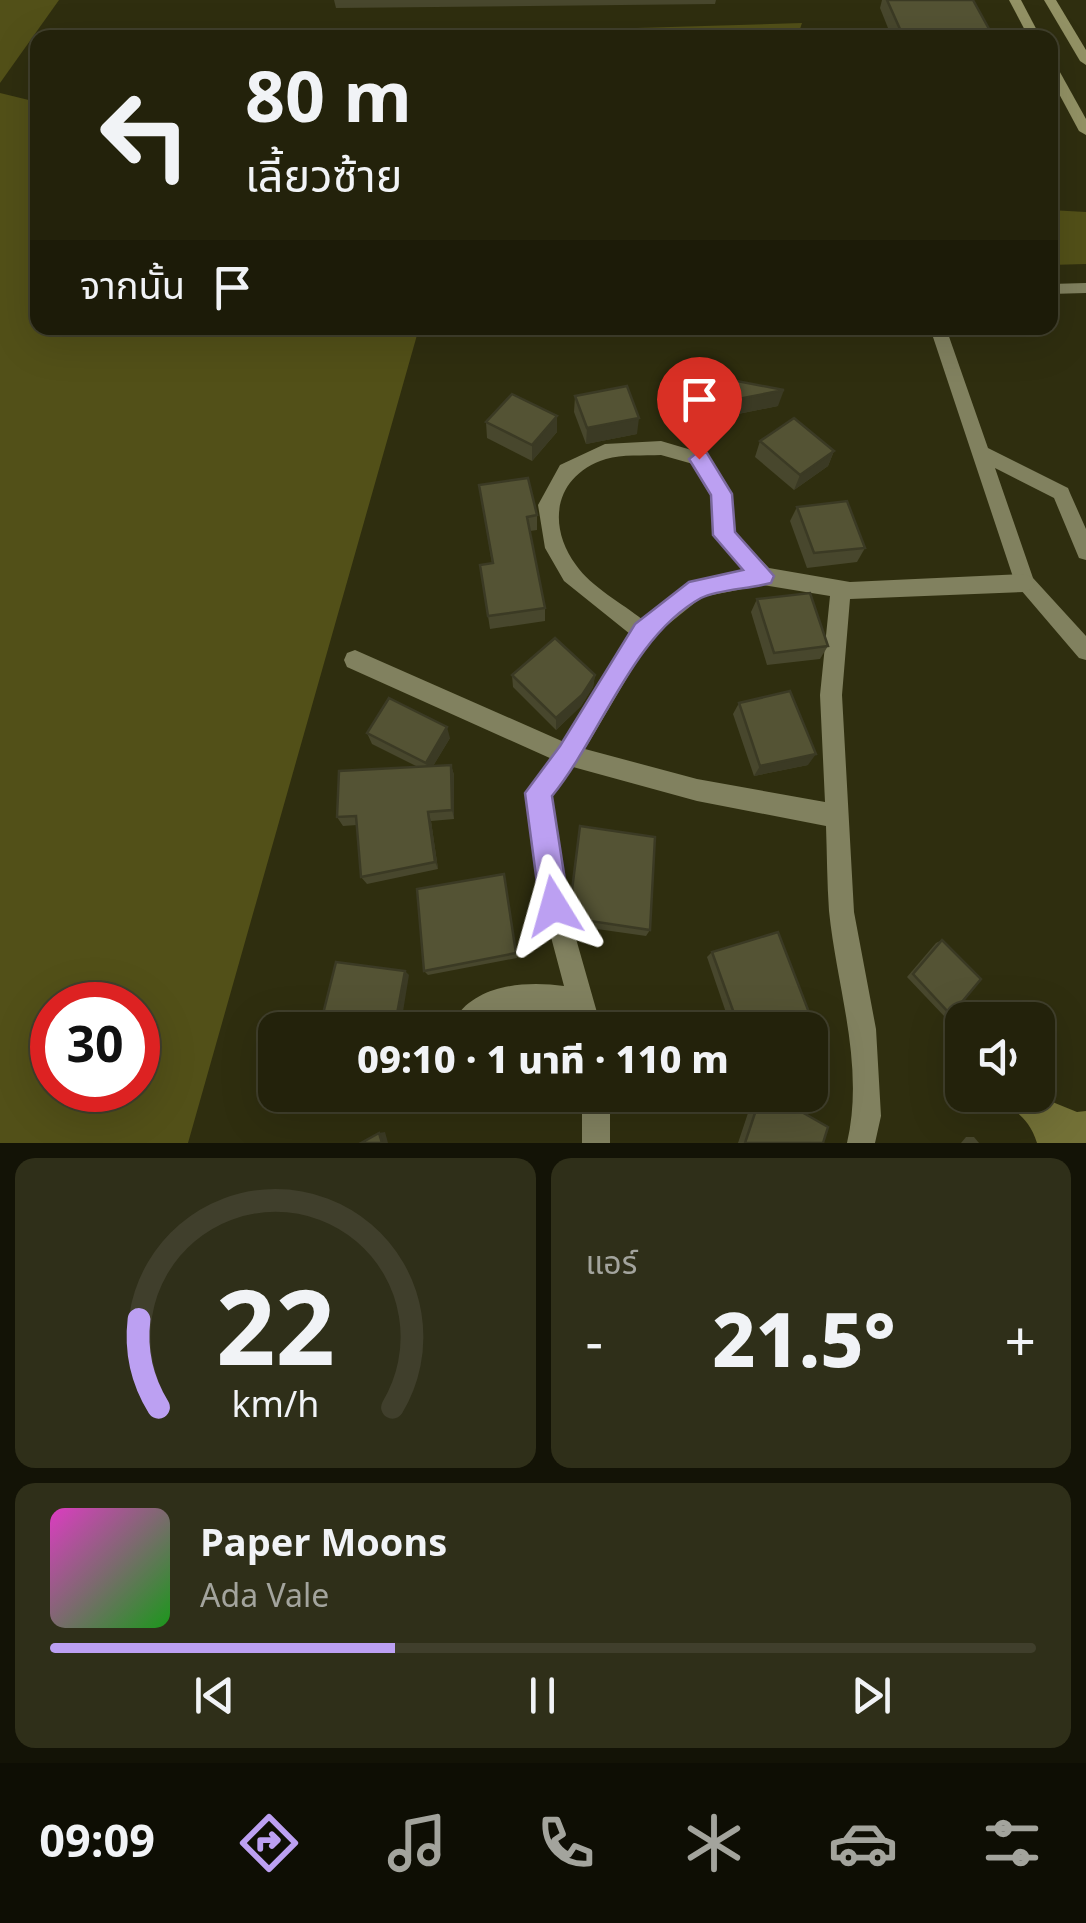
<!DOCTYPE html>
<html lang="th">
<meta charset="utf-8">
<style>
:root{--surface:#23220b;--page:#2f2f19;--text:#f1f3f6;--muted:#a3a49d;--line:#403f2c;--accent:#bca0f2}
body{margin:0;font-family:Georgia,"Noto Sans Thai",serif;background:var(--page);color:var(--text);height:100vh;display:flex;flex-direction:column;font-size:38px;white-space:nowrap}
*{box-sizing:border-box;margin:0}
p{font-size:32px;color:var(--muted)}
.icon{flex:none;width:55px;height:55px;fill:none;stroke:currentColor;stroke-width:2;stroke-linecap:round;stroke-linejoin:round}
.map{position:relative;height:1143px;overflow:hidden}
.panel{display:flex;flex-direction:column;gap:15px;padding:15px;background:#131306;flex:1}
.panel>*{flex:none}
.guide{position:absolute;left:30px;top:30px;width:1028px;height:305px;border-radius:20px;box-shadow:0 10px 40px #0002,0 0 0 2px var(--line);background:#23220b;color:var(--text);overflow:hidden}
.controls{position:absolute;left:945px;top:1002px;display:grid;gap:20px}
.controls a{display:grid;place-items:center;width:110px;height:110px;border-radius:20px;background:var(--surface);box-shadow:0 10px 40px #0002,0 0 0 2px var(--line);font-size:50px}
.speed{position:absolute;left:30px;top:982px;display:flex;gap:20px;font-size:50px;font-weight:700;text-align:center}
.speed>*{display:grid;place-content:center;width:130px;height:130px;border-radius:50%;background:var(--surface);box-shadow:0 10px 40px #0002,0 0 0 2px var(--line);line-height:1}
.speed .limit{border:15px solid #d22;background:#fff;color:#111}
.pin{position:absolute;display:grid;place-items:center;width:85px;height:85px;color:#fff;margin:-102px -42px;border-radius:50% 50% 50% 0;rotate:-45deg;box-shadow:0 0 10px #0007}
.pin .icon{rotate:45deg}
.me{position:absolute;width:110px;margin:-55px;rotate:352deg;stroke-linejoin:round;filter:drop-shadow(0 0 8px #0008)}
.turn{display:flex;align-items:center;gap:35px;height:210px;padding:0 50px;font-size:45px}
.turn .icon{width:130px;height:130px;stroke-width:2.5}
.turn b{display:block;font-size:70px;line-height:85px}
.then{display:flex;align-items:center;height:95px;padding:0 50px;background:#0003;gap:20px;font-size:38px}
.big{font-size:75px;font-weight:800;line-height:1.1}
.panel .widget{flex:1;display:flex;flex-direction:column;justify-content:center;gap:15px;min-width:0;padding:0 35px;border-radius:20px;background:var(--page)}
.panel .dial{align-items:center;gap:0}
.dial svg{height:260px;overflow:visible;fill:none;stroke:var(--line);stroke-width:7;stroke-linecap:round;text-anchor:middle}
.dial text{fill:var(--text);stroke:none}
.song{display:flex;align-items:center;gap:30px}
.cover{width:120px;height:120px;border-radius:15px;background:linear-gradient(135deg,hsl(310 70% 55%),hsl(120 70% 35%))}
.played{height:10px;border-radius:5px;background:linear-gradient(90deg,var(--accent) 35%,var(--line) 35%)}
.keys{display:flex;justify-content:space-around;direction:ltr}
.heat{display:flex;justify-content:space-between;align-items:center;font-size:55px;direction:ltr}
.panel .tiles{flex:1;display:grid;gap:15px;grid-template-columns:1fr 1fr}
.widget:last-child{grid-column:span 2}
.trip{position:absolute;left:258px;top:1012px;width:570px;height:100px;border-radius:20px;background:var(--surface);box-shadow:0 10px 40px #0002,0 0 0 2px var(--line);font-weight:800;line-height:100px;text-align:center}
.tab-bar{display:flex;height:160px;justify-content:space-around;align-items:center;background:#0e0e04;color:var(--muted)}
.tab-bar .icon{width:70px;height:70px}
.tab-bar .current{color:var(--accent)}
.tab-bar b{font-size:45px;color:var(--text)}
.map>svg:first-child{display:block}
.green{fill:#525018;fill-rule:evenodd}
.water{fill:#737137}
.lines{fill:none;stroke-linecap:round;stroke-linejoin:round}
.lane{fill:#81815f;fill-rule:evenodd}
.street{fill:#81815f;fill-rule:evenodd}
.secondary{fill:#939265;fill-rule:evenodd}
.wall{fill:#48472d}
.shaded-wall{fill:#3b3a24}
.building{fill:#545334;stroke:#3b3a24;stroke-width:2.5}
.route{fill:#bca0f2;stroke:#7a689d;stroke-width:2.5}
</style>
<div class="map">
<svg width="1086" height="1143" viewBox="0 0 1086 1143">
<rect width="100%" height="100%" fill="#2f2e0f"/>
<!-- green -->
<g class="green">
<polygon points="0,0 59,0 0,83"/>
<polygon points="802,23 797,38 330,37"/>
<path d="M0,93L37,102L38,328H419L188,1143H0ZM138,1005V1090H52V1005Z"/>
<polygon points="1050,210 1086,212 1086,264 1050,265"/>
</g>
<!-- water -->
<path class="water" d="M1038,1077L1050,1101L1077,1112L1086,1111V1143H1037C1029,1117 1015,1112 996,1095H1038Z"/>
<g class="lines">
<!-- lane -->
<polygon class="lane" points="930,328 946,328 988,448 1068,488 1070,493 1086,529 1086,560 1079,558 1054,498 995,468 1033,578 1086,636 1086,660 1079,658 1015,583"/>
<!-- street -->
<g class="street">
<polygon points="1086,283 1086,293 1050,294 1050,284"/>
<path d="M661,441L705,454L731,494L734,532L769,568L850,582L1025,574L1032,577L1035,583L1032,589L1025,592L850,599L842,695L854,912L876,1029L881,1116L875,1143H847C865,1065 837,989 829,911C827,883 827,854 826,826L697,801L573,767L550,796L567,907L602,1030H549L553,1021L565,1012L516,1010L495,1017L479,1030H449C467,985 522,980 564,986L543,907L526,793L552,759L347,667L344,660L347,653L355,650L564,742L630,634L564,581L545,548L538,505L560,465L605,444ZM661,455L693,464L713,495L714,535L745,571L690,583L643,620C622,603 591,587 576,565C546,524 555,475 606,459C622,454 644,456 661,455ZM763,585L830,596L820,695L825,802L697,779L585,749L650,639L702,597Z"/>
<rect x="582" y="1095" width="28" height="48"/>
</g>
<!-- secondary -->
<g class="secondary">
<polygon points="1009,0 1021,0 1041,38 1029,38"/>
<polygon points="1044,0 1056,0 1086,50 1086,65 1080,61"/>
<polygon points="1050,61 1056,65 1086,119 1086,135 1079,131 1050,77"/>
</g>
</g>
<!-- wall -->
<g class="wall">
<polygon points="334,0 716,0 715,4 336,8"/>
<polygon points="882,0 973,0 994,38 892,38 880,8"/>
<polygon points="685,371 778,406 698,422 675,418"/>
<polygon points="575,396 637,434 586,444 574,412"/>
<polygon points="486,422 557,432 532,461 487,438"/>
<polygon points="760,441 834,451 828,466 794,490 755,457"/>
<polygon points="479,485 537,515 537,530 530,531 545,608 545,621 490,629 480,565 492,563"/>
<polygon points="797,507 865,548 857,562 807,568 790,521"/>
<polygon points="757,599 828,646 820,659 767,665 751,612"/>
<polygon points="512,675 595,675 593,687 581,706 556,730 513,687"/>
<polygon points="739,703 808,765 754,776 733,714"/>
<polygon points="367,733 450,738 433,766 451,765 454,775 454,819 431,821 438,869 367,884 361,877 357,825 343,826 337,817 418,767 372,744"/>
<polygon points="580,826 650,930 646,936 576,926 570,904"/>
<polygon points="504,874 517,958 428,975 424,971"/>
<polygon points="942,940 951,1015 944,1016 907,977 936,943"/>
<polygon points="712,952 764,1030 732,1030 707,957"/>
<polygon points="754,1095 772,1095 823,1143 738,1143"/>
<polygon points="966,1137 974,1137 979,1143 961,1143"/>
</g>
<!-- shaded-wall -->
<g class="shaded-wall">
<polygon points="784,390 778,406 698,422 702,406"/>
<polygon points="557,416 557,432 532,461 532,445"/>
<polygon points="639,418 637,434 586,444 587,428"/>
<polygon points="834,451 828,466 794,490 800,475"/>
<polygon points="595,675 593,687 581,706 556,730 556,718"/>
<polygon points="447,727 450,738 429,773 426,763"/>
<polygon points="816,754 808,765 754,776 760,766"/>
<polygon points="451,765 454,775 454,819 452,810"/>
<polygon points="428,812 431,821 438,869 435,862"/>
<polygon points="405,971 409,975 400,1030 394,1030"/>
<polygon points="385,1132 388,1143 382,1143 379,1133"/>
</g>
<!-- building -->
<g class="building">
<polygon points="887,0 973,0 994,38 904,38"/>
<polygon points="685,371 784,390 702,406 679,402"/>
<polygon points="627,386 639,418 587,428 575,396"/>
<polygon points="512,394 557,416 532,445 486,422"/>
<polygon points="794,418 834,451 800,475 760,441"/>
<polygon points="528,478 537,515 527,517 545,608 488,616 480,565 493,563 479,485"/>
<polygon points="847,501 865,548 814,553 797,507"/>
<polygon points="810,593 828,646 774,653 757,599"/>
<polygon points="555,638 595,675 582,695 556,718 512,675"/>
<polygon points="790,691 816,754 760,766 739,703"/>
<polygon points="389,698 447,727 426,763 367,733"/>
<polygon points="451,765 452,810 428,812 435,862 361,877 356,816 337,817 339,771"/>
<polygon points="580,826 655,837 650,930 577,919 571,898"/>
<polygon points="504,874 516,953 424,971 417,889"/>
<polygon points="778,932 810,1015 763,1030 740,1030 712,952"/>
<polygon points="942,940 981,979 951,1015 913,974"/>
<polygon points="336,962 405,971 394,1030 319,1030"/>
<polygon points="761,1095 772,1095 828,1127 823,1143 745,1143"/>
<polygon points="379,1133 382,1143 361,1143"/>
</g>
<!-- route -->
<path class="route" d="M699,451L707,453L732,494L735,532L774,576L771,583L762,585C744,589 717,590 701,598C632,636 601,736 552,796L569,906L565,917L554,921L544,917L540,906L525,793L560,746L635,624L689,582L743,570L713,535L711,495L689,459Z"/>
</svg>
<div class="controls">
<a><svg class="icon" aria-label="sound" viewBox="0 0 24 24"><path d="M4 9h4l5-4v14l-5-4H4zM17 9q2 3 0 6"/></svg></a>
</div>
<div class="speed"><div class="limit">30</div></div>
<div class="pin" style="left:699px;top:459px;background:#d93025"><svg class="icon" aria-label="arrive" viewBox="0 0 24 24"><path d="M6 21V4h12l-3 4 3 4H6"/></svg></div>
<svg class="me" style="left:554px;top:906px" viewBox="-20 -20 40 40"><path d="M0-17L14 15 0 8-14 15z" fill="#bca0f2" stroke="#fff" stroke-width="4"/></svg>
<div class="trip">09:10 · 1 นาที · 110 m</div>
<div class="guide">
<div class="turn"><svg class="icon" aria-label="left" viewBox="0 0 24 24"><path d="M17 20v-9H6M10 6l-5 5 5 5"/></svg><div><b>80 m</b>เลี้ยวซ้าย</div></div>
<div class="then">จากนั้น<svg class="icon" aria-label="arrive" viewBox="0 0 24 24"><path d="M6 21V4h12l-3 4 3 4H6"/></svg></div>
</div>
</div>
<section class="panel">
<div class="tiles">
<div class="widget dial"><svg viewBox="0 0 100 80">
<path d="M14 69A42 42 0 1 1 86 69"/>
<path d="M14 69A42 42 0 0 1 8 42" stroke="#bca0f2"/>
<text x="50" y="56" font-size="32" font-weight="700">22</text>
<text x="50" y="72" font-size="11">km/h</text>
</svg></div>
<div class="widget"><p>แอร์</p>
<div class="heat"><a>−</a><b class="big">21.5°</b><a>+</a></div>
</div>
<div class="widget">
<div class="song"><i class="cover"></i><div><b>Paper Moons</b><p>Ada Vale</p></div></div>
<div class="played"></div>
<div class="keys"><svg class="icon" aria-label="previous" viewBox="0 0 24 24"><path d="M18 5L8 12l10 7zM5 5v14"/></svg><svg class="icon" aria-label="pause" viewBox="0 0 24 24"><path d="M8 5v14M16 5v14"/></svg><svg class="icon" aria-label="next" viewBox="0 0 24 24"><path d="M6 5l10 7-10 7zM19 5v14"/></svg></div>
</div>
</div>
</section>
<nav class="tab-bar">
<b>09:09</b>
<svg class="icon current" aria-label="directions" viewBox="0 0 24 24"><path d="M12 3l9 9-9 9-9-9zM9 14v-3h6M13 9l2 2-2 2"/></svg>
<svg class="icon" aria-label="music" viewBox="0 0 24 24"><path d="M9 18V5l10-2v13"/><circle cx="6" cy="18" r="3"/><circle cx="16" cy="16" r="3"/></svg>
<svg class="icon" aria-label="phone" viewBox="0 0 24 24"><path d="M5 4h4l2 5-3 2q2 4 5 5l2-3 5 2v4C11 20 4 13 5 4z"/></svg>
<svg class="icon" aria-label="climate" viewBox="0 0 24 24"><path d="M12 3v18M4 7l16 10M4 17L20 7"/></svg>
<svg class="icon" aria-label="car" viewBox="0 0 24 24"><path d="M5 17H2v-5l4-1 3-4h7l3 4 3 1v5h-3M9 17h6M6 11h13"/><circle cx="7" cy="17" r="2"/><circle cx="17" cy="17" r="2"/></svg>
<svg class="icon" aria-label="filters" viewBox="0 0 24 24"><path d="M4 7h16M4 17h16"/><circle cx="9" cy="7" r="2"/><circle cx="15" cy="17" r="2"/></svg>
</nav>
